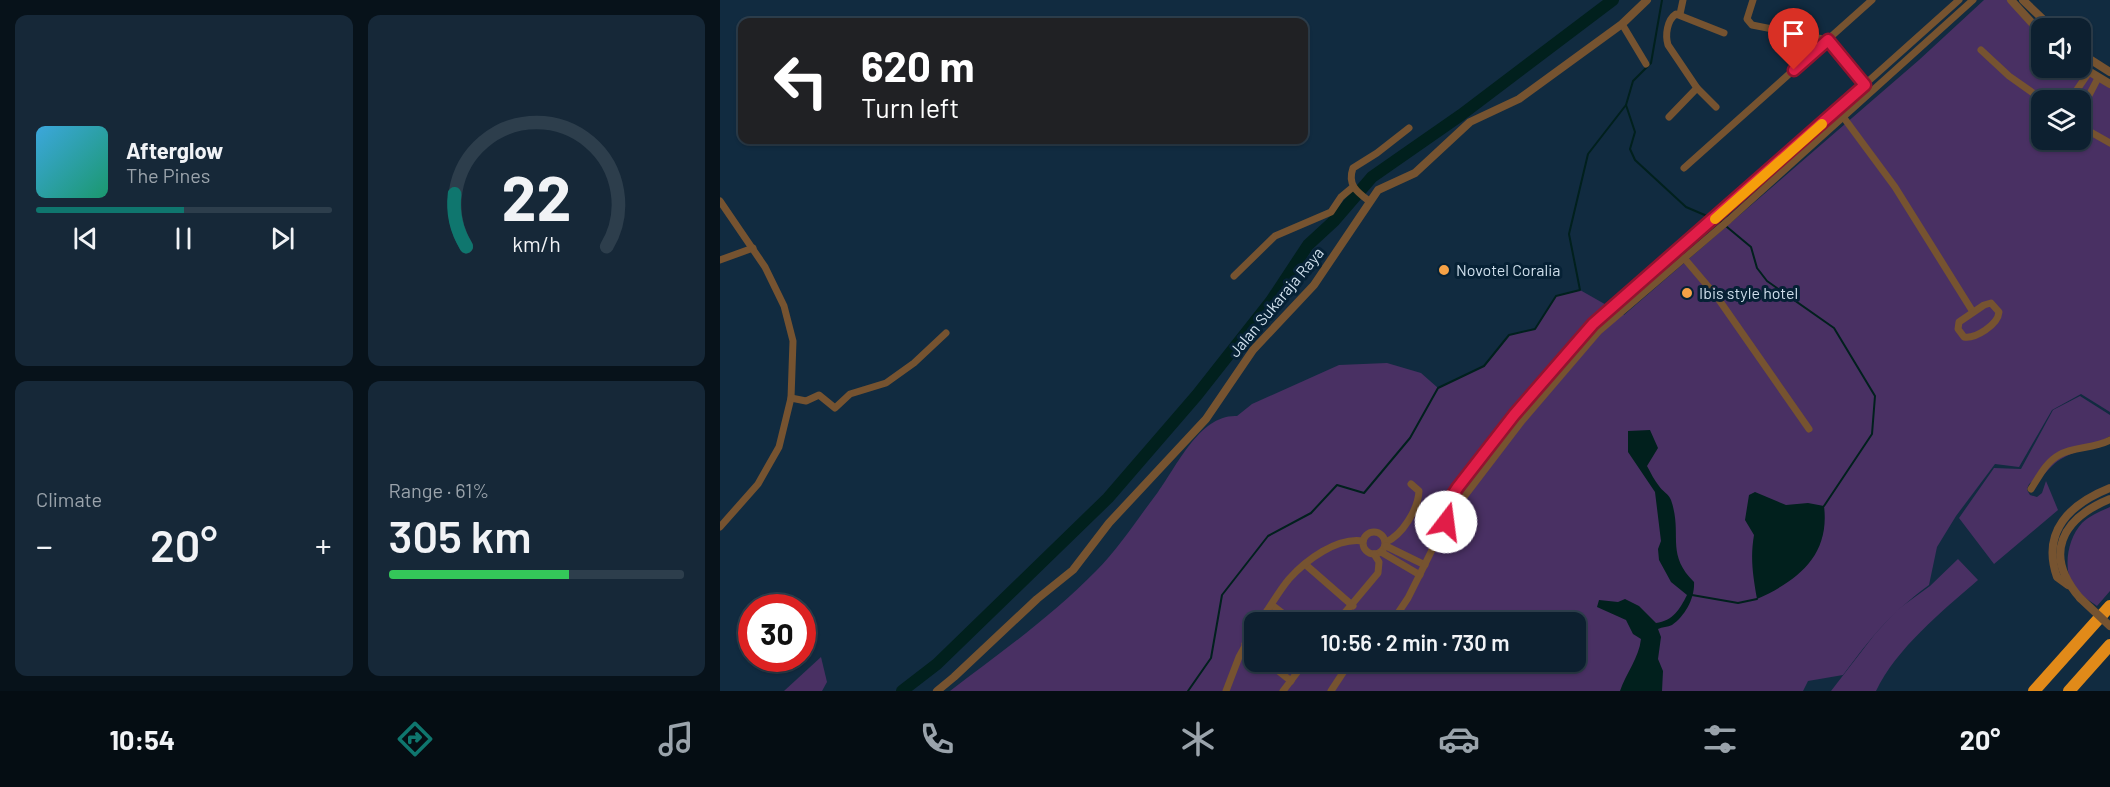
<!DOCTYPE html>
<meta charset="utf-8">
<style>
:root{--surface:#0d2030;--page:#162838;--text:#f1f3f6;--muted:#9aa3ab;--line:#2d3e4c;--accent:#0f766e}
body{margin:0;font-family:Barlow,sans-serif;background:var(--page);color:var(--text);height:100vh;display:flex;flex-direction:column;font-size:22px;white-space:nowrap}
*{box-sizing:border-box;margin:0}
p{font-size:20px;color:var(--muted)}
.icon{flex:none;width:33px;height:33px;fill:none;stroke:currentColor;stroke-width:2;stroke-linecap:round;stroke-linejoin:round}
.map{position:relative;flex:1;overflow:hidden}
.panel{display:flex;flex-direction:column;gap:15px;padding:15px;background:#07121a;width:720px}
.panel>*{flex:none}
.banner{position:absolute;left:18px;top:18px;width:570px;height:126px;border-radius:12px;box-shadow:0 2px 4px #0004,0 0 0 2px var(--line);background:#202124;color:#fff;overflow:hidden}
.fabs{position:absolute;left:1311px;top:18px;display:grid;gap:12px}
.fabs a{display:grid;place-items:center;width:60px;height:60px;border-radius:12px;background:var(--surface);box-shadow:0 2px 4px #0004,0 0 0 2px var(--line);font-size:30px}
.speed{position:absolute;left:18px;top:594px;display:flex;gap:12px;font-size:30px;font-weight:700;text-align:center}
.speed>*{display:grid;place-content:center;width:78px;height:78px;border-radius:50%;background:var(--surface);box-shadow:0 2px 4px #0004,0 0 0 2px var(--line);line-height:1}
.speed .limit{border:9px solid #d22;background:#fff;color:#111}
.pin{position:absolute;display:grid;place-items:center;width:51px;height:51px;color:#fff;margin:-62px -26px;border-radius:50% 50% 50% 0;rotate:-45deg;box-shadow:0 0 6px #0007}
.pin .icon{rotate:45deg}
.me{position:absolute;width:66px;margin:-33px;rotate:15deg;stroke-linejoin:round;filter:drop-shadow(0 0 4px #0008)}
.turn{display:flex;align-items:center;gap:21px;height:126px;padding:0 24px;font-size:27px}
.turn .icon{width:78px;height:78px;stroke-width:2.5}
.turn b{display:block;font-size:42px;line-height:51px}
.big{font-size:45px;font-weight:600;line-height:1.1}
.panel .widget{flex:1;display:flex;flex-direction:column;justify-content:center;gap:9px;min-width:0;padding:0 21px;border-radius:12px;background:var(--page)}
.panel .dial{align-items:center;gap:0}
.dial svg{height:156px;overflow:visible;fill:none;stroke:var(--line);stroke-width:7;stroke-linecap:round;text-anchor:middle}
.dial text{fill:var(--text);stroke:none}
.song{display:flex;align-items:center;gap:18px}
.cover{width:72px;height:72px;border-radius:9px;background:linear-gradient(135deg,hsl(200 70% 55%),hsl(160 70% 35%))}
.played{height:6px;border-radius:3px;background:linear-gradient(90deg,var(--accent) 50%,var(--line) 50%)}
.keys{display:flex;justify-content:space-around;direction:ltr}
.heat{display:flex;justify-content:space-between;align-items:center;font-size:33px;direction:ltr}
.charge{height:9px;border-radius:4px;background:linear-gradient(90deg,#34c759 61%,var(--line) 0)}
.panel .tiles{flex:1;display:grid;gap:15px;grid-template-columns:repeat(2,1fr)}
.trip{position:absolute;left:524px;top:612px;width:342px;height:60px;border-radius:12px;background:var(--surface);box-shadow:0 2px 4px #0004,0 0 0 2px var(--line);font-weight:600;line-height:60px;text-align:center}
.tab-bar{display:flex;height:96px;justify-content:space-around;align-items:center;background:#050d13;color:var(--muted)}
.tab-bar .icon{width:42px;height:42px}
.tab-bar .selected{color:var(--accent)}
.tab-bar b{font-size:27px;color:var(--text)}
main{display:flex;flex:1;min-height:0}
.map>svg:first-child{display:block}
.green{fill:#493063;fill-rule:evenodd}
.water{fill:#01201d}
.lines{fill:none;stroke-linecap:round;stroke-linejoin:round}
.stream{stroke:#01201d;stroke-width:2}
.river{stroke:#01201d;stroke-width:12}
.minor{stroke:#765330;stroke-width:7}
.tertiary{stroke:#765330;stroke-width:8}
.motorway{stroke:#e18a19;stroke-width:12}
.tertiary-bridge{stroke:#765330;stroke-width:8}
.route-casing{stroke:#92132f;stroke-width:15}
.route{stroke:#e11d48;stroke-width:10}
.slow{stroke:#f59e0b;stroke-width:10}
.poi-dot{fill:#f6a246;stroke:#062135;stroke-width:2}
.labels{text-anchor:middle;stroke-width:6;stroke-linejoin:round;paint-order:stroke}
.poi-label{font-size:16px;fill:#cfdfec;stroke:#062135;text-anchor:start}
.street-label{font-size:16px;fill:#cfdfec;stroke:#062135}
</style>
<main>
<section class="panel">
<div class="tiles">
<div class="widget">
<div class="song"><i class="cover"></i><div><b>Afterglow</b><p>The Pines</p></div></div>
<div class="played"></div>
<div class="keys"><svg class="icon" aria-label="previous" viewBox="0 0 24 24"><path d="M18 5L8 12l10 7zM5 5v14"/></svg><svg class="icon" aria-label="pause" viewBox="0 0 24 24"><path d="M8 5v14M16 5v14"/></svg><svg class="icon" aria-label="next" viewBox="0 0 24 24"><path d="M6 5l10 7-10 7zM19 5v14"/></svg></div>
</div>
<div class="widget dial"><svg viewBox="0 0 100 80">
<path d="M14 69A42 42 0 1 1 86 69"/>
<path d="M14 69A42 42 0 0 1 8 42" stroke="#0f766e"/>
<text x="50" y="56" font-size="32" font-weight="700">22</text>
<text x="50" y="72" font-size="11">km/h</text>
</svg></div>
<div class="widget"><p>Climate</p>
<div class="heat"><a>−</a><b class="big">20°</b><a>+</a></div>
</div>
<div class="widget"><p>Range · 61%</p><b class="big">305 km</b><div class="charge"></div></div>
</div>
</section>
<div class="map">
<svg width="1390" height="691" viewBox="0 0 1390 691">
<rect width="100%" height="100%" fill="#112b40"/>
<!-- green -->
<g class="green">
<path d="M1264,0H1291L1321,32L1322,68H1360L1390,88V412L1361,394L1332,410L1299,467L1275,464L1236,516L1217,547L1209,585C1170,614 1152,636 1123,675L1088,681L1083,691H230C280,653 332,616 376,571C399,548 418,518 438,492C457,466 480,414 517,416L532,404L619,365L667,363L701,373L718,388L764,366L789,335L815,329L836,296L860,290L904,315L1199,60ZM1322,100H1360V140H1322ZM534,622H855V662H534Z"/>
<path d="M1360,396L1390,415V436C1375,446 1357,450 1341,459C1332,464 1327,472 1320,478C1313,483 1309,480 1307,490L1310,495L1317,497L1322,493L1326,481L1338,510L1274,564L1239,518L1274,468L1301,469L1333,410Z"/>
<path d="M1390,507V591L1377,606C1370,601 1360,595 1355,589C1342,571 1347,539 1362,523C1369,516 1381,511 1390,507Z"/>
<path d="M1238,559L1258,580C1222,611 1176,649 1156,691H1111L1155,634L1177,610L1210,586Z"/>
<polygon points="101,657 107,682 102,691 64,691"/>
</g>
<!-- water -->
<g class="water">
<path d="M930,430L938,448L927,466C931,473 934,480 939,486C942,491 949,494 951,500C963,535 945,553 974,582C975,598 965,616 952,625C948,627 942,627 938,629L941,637L938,659L943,671L942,691H900C906,673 919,658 921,639L913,634L906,620L877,607L879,600L898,602L905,599L919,606L936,623C953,621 960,609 967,595L951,582L939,560L938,549L941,541L935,492L908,452V431Z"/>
<path d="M1035,492L1066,505L1088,503L1104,506C1110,555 1079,580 1037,599C1033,576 1030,558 1034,535L1025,520L1029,495Z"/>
</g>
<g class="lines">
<!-- stream -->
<g class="stream">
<polyline points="942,0 931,63 913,81 906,105 915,132 910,149 915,160 966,207 1001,222 1031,247 1037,268 1047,281 1114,328 1155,396 1152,434 1104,506"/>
<polyline points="972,595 1018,603 1037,599"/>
<polyline points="468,691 491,658 502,595 548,536 591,513 617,485 644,493 690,438 718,388 764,366 789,335 815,329 836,296 860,290 849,234 868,154 906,105"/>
</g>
<!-- river -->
<polyline class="river" points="182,691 217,664 388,498 477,395 551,301 588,245 614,221 652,177 741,115 893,0"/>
<!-- minor -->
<g class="minor">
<polyline points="1033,0 1027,19 1032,25 1108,40 1146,86"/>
<polyline points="960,14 963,0"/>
<polyline points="902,24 926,64"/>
<polyline points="1074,34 1091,55"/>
<polyline points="1261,50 1289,76 1323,100"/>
<polyline points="1350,100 1369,72"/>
<path d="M996,107L977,88L948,45C945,35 947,20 956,14L1004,33"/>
<polyline points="949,117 977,88"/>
<polyline points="1124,118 1175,187 1253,312"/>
<polyline points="1360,126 1390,143"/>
<polyline points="1362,127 1364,105 1378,78"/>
<polyline points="964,168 1152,0"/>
<polyline points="0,201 45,267 64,306 73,341 71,398 59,447 38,484 0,527"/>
<path d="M649,201C637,192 627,185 633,168L657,153L689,128"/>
<polyline points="964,258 997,297 1089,429"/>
<polyline points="0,260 33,248"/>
<polyline points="514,276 555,236 611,212 621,197 633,187"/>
<path d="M1271,303L1279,312C1278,325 1255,339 1244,337L1238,329L1239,322L1264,305Z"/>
<polyline points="71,398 86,401 99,395 115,408 130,394 166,383 194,363 226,333"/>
<path d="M1311,489C1319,477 1326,462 1339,455C1354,446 1374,449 1390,440"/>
<polyline points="726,519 728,502 738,487 794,415 873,324 940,263 990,223 1239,0"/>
<circle cx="654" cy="543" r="11"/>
<path d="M666,542C682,535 698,510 699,491L691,484"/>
<polyline points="666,546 705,565"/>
<polyline points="661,552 700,575"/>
<polyline points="586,565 633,606"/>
<polyline points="552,605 574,622"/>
<path d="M539,622C550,608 558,592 569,579C586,560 617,537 643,541"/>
<polyline points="617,622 658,573 659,562 654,554"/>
<polyline points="672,622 688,598 726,522 744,497 802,421 879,331 1009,220 1253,0"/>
<polyline points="525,644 534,651"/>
<polyline points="547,662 571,681"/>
<polyline points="506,691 519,657 534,630"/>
<polyline points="563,691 585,662"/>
<polyline points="611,691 630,662"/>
</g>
<!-- tertiary -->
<g class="tertiary">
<polyline points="1291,0 1322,34"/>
<polyline points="1303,0 1332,28"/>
<polyline points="1360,53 1390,72"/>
<polyline points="1360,66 1390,84"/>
<path d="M1348,585L1337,577C1321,531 1350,504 1390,488"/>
<path d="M1360,598C1323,555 1341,519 1390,499"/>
<polyline points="217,691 234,677 317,599 353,570 389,523 486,419 533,350 594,285 658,190 695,173 750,122 799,99 902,24 927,0"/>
</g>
<!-- motorway -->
<g class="motorway">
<polyline points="1314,691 1390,606"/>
<polyline points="1349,691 1390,645"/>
</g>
<!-- tertiary-bridge -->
<polyline class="tertiary-bridge" points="1360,598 1390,626"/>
</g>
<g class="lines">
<!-- route casing -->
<g class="route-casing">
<polyline id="route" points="726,522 728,502 738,487 794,415 873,324 1145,85 1108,40 1074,70"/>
</g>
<!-- route -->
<use href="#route" class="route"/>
<!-- slow -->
<polyline class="slow" points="995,219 1102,124"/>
</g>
<!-- markers -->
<g class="poi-dot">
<circle cx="724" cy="270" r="6"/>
<circle cx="967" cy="293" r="6"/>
</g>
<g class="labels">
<!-- poi labels -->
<g class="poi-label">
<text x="736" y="276">Novotel Coralia</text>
<text x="979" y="299">Ibis style hotel</text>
</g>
<!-- street labels -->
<g class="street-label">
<text transform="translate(556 302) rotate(-50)" y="6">Jalan Sukaraja Raya</text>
</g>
</g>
</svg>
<div class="fabs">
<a><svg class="icon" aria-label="sound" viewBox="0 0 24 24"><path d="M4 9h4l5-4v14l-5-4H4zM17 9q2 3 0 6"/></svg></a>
<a><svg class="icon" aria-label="layers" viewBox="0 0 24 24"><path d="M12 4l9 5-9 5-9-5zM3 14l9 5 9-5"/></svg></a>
</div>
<div class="speed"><div class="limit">30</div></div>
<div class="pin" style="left:1074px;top:70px;background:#d93025"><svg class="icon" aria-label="arrive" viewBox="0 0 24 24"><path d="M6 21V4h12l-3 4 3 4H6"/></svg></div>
<svg class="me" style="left:726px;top:522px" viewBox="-20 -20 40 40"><circle r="19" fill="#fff"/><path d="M0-13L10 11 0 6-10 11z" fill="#e11d48"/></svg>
<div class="trip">10:56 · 2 min · 730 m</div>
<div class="banner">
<div class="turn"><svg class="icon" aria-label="left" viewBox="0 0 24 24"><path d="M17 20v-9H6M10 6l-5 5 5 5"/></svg><div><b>620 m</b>Turn left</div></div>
</div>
</div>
</main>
<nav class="tab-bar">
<b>10:54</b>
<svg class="icon selected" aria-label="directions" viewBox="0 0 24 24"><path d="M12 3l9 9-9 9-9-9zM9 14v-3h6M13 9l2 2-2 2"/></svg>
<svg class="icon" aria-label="music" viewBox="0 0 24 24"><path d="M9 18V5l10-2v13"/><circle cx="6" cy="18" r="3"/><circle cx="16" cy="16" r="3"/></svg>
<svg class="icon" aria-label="phone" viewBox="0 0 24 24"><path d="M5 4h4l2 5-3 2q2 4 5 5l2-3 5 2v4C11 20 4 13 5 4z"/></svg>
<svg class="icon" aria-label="climate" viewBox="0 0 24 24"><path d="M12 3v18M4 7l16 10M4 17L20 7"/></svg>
<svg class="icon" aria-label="car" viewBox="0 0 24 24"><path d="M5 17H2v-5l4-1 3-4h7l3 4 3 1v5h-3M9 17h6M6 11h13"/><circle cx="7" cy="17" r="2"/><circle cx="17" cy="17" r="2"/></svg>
<svg class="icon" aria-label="filters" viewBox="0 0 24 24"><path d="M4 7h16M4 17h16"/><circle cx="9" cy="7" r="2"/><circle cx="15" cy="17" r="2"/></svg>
<b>20°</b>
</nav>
